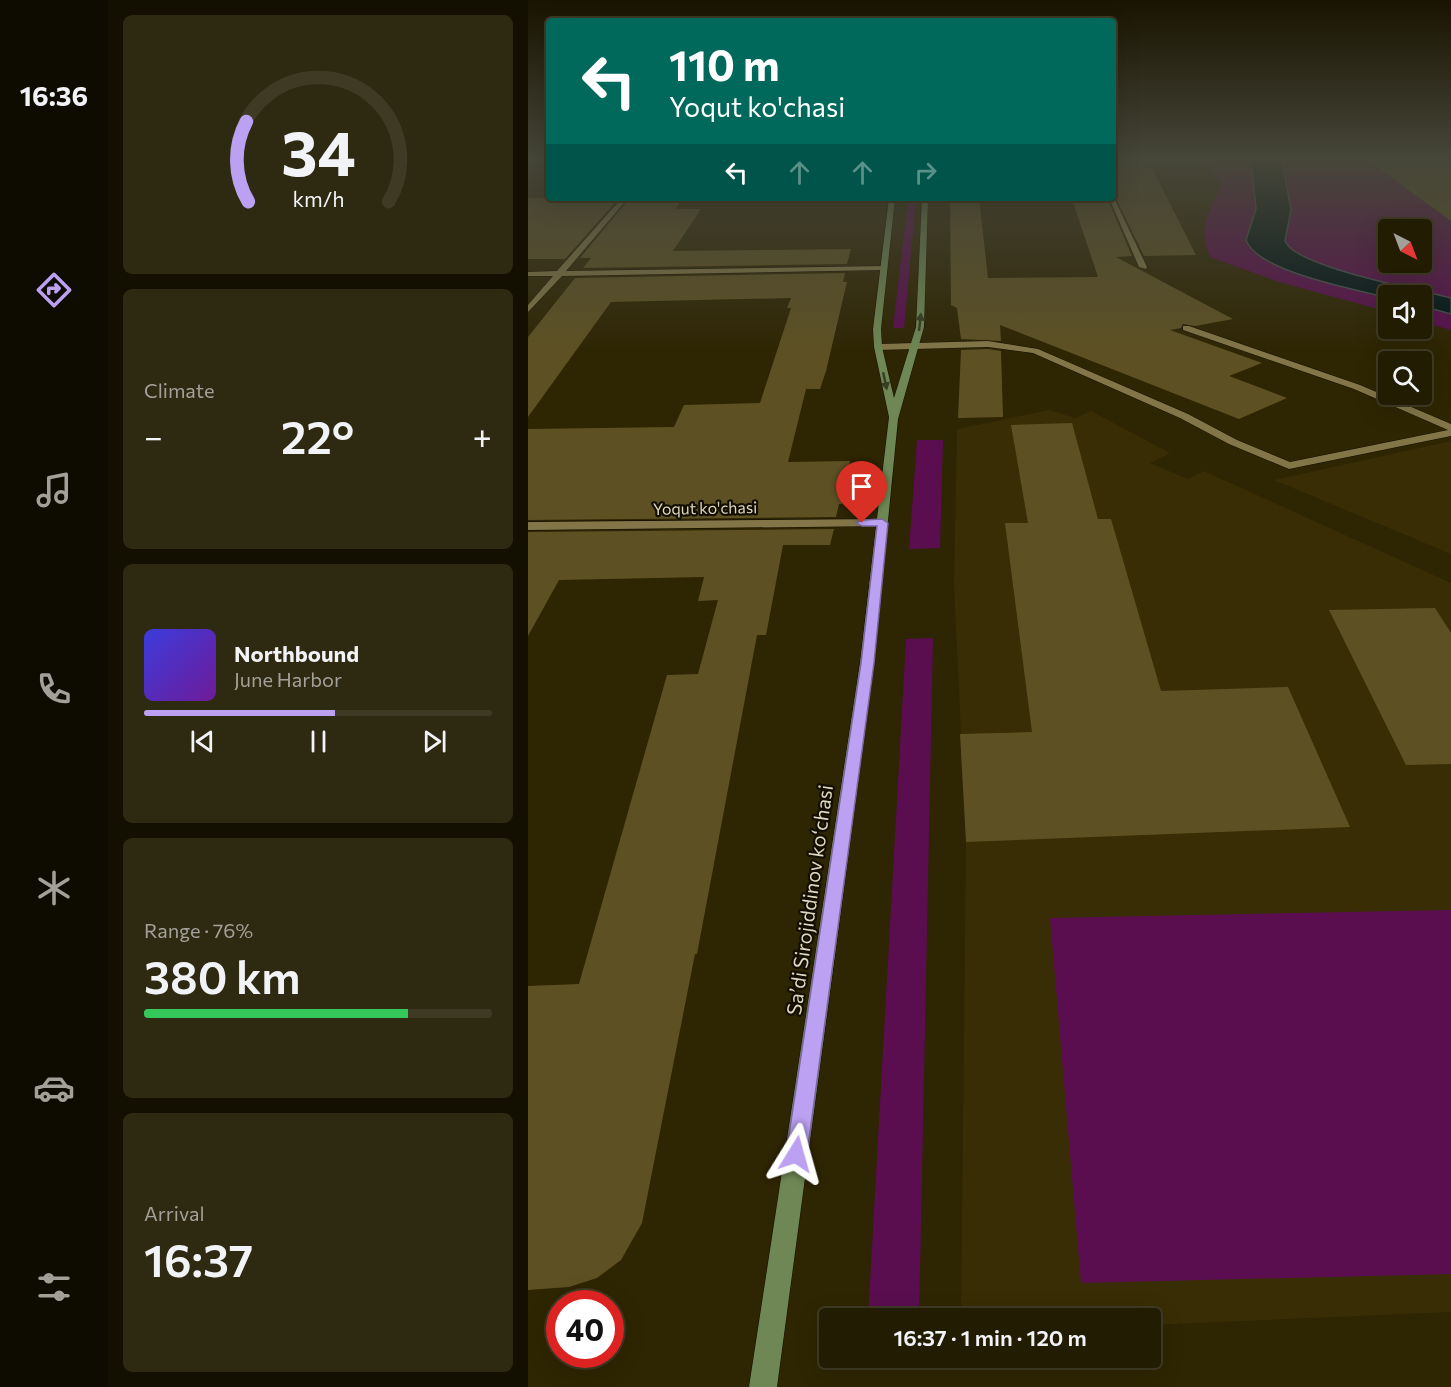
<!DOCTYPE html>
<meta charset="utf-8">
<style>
:root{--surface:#221c02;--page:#2e2911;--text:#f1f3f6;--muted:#a2a199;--line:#3f3a24;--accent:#bca0f2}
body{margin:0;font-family:Commissioner,sans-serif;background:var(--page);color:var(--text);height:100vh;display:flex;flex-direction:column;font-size:22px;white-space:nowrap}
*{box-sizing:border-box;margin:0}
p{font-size:20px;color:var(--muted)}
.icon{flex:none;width:33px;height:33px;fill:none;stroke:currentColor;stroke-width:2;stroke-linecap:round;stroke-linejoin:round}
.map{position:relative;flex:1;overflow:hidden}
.drawer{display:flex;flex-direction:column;gap:15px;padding:15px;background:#130f01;width:420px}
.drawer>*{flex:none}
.hud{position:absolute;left:18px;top:18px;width:570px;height:183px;border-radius:6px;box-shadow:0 6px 24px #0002,0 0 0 2px var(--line);background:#00695c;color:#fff;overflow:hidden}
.needle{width:39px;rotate:138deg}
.fabs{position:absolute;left:850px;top:219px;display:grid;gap:12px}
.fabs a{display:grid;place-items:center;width:54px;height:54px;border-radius:6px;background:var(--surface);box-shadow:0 6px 24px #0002,0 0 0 2px var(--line);font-size:30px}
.speed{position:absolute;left:18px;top:1290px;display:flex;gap:12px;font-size:30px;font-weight:700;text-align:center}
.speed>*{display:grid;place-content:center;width:78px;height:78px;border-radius:50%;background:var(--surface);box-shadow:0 6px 24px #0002,0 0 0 2px var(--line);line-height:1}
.speed .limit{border:9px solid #d22;background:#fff;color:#111}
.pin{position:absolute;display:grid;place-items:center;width:51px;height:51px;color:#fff;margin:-62px -26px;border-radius:50% 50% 50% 0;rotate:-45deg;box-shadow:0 0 6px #0007}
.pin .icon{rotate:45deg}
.me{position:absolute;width:66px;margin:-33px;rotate:8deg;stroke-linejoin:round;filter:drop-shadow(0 0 4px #0008)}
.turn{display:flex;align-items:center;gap:21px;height:126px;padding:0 24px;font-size:27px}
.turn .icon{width:78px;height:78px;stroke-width:2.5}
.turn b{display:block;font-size:42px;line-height:51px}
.lanes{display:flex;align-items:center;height:57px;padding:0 24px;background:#0003;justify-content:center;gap:30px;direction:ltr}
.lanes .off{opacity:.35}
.big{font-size:45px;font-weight:600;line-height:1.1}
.drawer .widget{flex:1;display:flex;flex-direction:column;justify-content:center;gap:9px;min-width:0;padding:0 21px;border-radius:9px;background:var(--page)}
.drawer .dial{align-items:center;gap:0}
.dial svg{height:156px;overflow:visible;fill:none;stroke:var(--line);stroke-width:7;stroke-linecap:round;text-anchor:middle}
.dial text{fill:var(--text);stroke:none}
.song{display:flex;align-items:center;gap:18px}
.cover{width:72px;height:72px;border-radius:9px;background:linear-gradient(135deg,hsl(240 70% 55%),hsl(280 70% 35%))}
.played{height:6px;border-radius:3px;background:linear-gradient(90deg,var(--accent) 55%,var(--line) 55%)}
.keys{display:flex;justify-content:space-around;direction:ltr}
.heat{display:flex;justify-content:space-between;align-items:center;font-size:33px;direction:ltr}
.charge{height:9px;border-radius:4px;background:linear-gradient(90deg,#34c759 76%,var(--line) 0)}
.trip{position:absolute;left:291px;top:1308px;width:342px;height:60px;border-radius:6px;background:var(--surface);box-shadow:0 6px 24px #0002,0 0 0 2px var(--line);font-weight:600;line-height:60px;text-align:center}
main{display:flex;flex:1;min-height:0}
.tabs{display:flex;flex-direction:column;width:108px;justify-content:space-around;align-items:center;background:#0e0b01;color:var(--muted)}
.tabs .icon{width:42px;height:42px}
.tabs .current{color:var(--accent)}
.tabs b{font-size:27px;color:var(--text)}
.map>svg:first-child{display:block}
.built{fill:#382d04}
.green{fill:#5a0e50;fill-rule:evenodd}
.water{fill:#00151a;stroke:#43504c;stroke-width:1.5}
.building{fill:#5d5124}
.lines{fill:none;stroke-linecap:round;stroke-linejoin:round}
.street-casing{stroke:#140e00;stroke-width:1}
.secondary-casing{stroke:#140e00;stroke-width:1}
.street{fill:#827648;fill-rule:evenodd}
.secondary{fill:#6e8754;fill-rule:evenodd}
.oneway{fill:#373e22}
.route{fill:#bca0f2;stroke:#7a689d;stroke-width:1.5}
.labels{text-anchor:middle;stroke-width:4.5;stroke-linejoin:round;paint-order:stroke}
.street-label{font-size:16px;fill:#ded8c0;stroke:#130e01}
.near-street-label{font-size:20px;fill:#ded8c0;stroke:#130e01}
</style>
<main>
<nav class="tabs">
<b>16:36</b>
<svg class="icon current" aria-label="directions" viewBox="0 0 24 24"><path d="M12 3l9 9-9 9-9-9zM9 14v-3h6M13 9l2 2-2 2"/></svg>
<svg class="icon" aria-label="music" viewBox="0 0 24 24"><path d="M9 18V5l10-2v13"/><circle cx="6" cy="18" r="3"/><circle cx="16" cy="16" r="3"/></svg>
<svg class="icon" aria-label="phone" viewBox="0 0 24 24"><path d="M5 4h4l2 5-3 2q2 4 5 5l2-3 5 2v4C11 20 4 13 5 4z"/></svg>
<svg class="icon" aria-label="climate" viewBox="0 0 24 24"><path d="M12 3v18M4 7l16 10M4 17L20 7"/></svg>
<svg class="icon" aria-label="car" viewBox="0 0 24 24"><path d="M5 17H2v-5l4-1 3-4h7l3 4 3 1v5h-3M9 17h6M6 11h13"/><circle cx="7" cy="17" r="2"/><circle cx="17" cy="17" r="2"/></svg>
<svg class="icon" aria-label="filters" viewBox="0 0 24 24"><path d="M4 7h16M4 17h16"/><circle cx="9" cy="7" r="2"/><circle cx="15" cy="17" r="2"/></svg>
</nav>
<section class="drawer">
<div class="widget dial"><svg viewBox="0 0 100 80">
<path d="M14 69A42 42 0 1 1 86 69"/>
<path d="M14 69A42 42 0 0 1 13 28" stroke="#bca0f2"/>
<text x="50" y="56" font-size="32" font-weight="700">34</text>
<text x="50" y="72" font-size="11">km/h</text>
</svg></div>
<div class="widget"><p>Climate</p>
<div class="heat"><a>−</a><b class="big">22°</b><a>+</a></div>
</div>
<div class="widget">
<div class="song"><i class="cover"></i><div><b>Northbound</b><p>June Harbor</p></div></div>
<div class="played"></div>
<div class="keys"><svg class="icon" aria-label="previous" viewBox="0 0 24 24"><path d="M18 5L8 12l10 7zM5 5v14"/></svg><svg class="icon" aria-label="pause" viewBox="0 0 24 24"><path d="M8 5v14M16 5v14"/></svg><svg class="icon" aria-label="next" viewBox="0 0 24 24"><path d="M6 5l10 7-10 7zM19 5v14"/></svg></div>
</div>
<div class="widget"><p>Range · 76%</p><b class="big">380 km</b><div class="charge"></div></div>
<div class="widget"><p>Arrival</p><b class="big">16:37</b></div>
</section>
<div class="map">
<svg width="923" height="1387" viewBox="0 0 923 1387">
<rect width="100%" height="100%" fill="#2e2502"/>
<!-- built -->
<g class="built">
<polygon points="521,410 547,418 563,411 642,453 622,463 660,479 676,471 923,583 923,1312 623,1325 622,1318 433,1318 438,842 426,585 429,429"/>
<polygon points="923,441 923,554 746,480"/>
</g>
<!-- green -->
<g class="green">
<path d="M676,160H888L903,165L849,167L923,221V330L894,322V296H861V312L751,282L682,257C669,225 681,214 693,185ZM861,230H894V262H861Z"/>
<polygon points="380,198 388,198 376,328 365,328"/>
<polygon points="389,440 415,440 412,548 381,549"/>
<polygon points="405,638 391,1318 340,1318 378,639"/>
<polygon points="923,910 923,1274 553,1283 522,918"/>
</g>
<!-- water -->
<path class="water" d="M723,160H754L763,210L757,241C767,267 893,290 923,298V314L894,306V296H861V298C830,290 729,272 718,240L728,209Z"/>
<!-- building -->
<g class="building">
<polygon points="585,160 613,160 618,168 624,168 668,255 616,256 588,198 591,198 585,187"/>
<polygon points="839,160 923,160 923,221"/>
<polygon points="0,198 91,198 37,259 0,259"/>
<polygon points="102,198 155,198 147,209 173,209 145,251 323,249 319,264 55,268 63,258 52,258"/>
<polygon points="422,198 451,198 460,278 570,277 545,202 551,202 550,198 579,198 604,256 588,257 705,319 667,326 655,324 653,328 642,330 734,363 701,376 759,398 711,419 472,325 473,341 433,339 429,308 423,305"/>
<polygon points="317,273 315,282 319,282 298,371 292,389 278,389 260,462 322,461 314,504 311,504 308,517 0,520 0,429 146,427 156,405 232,403 263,308 259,308 263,298 83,302 0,417 0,337 47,278"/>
<polygon points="460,349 473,351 475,417 430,418 433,350"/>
<polygon points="544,423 570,519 583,519 633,691 760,687 822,827 438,842 432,734 504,732 477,523 500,523 483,425"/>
<polygon points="306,529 302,545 255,545 238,635 229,635 169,954 167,954 114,1223 93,1260 69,1278 41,1287 0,1290 0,986 51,984 139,675 170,674 190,600 170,601 176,577 31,580 0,636 0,532"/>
<polygon points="907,608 923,633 923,764 878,765 801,610"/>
</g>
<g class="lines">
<!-- street casing -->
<g class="street-casing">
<g id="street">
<polygon points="585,196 619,267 618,269 611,267 581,198"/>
<polygon points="94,198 100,198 38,271 355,266 359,268 355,270 34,276 0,312 0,305 25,276 0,276 0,272 29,271"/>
<polygon points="655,326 661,326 832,385 923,424 923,436 761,469 701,444 652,418 505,353 460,347 350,350 346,347 350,344 460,341 510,349 660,414 709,440 762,462 920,430 826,389 655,330"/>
<polygon points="354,519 358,520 358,526 0,530 0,522"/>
</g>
</g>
<!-- secondary casing -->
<g class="secondary-casing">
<polygon id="secondary" points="361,198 367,198 353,329 354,347 366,398 388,327 394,198 400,198 396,327 370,419 346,663 249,1387 221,1387 332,663 361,417 346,347 345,329"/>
</g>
<!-- street -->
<use href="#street" class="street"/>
<!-- secondary -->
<use href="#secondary" class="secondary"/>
</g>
<!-- one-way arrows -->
<defs><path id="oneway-solid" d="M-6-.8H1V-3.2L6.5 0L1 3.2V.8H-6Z" transform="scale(1.5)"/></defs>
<g class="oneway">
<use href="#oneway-solid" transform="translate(392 322) rotate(-84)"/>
<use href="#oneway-solid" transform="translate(357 381) rotate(78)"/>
</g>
<!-- sky -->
<linearGradient id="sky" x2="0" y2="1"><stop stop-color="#191401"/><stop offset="0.45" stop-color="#464639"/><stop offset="1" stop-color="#464639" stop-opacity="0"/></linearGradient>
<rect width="923" height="354" fill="url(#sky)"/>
<!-- route -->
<polygon class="route" points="354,519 360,523 346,663 279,1154 276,1161 268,1163 261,1161 258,1154 333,663 348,534 349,526 334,526 328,523 334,520"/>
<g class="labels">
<!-- street labels -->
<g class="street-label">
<text transform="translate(177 508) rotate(-1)" y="6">Yoqut ko'chasi</text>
</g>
<!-- near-street labels -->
<g class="near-street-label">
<text transform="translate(282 900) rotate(-82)" y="7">Saʼdi Sirojiddinov koʻchasi</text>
</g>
</g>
</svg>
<div class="fabs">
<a><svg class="needle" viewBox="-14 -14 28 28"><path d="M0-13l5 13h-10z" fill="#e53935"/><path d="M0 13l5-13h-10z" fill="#a2a199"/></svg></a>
<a><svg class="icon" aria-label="sound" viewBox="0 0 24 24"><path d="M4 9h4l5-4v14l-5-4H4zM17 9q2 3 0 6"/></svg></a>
<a><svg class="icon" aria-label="search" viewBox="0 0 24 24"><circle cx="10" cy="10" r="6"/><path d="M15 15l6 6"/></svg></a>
</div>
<div class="speed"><div class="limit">40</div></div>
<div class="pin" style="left:334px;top:523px;background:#d93025"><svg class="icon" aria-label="arrive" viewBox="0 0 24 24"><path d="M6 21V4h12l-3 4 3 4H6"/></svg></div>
<svg class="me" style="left:268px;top:1154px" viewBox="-20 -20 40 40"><path d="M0-17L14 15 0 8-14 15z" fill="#bca0f2" stroke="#fff" stroke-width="4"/></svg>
<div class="trip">16:37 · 1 min · 120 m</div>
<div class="hud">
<div class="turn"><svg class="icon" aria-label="left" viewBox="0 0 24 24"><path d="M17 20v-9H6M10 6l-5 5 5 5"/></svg><div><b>110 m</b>Yoqut ko'chasi</div></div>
<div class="lanes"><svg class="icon" aria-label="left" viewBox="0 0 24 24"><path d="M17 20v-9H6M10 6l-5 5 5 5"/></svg><svg class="icon off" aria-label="ahead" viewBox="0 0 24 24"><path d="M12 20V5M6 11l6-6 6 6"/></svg><svg class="icon off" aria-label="ahead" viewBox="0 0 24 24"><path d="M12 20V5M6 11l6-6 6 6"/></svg><svg class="icon off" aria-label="right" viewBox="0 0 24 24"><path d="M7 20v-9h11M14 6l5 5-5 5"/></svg></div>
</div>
</div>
</main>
